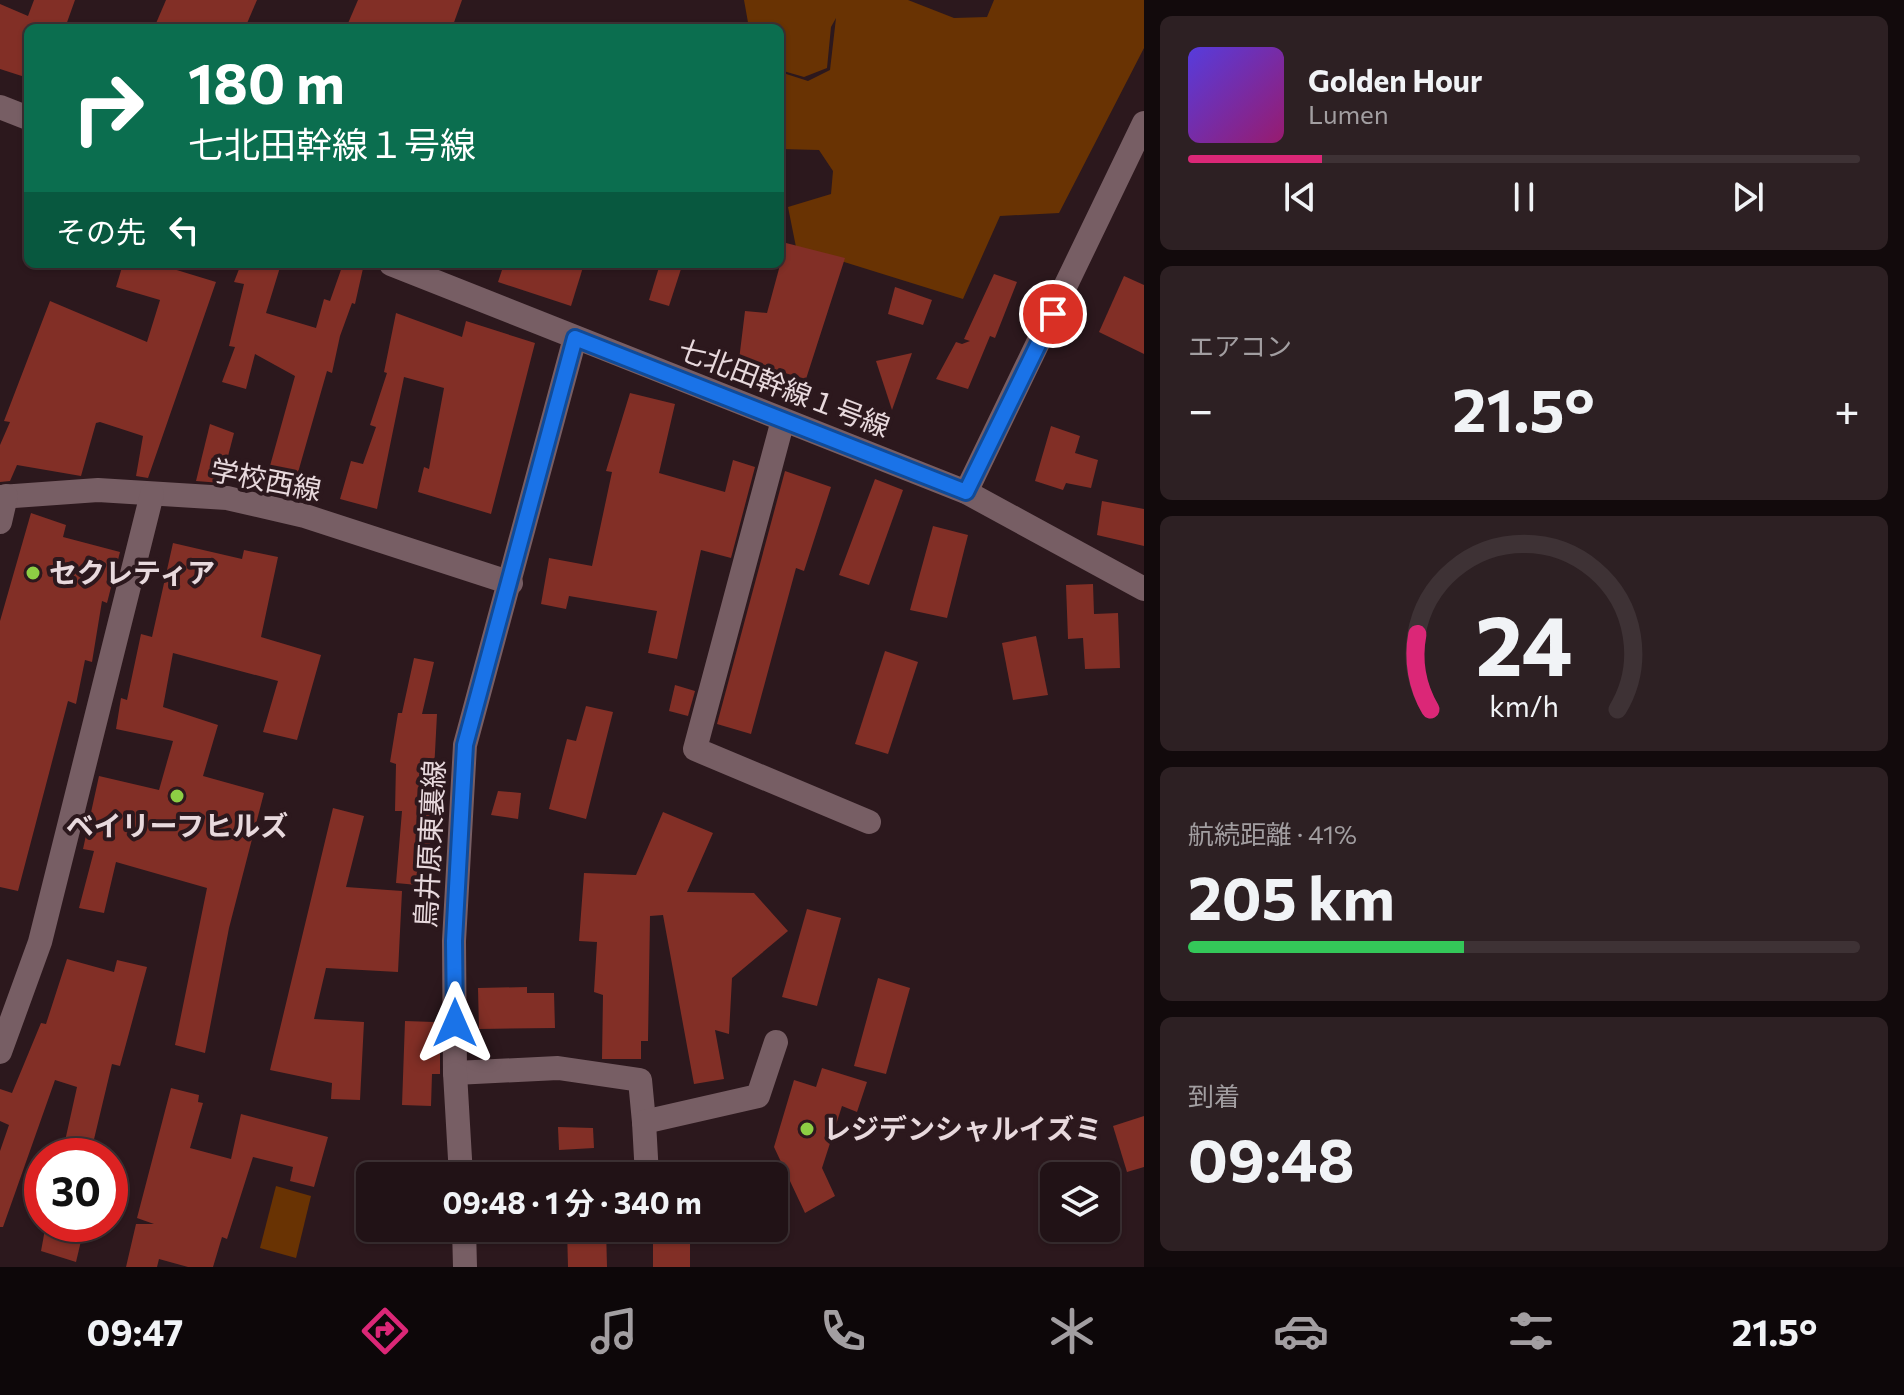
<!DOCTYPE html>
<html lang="ja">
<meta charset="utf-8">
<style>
:root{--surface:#211216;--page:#2d2023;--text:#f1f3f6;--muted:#a29ea1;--line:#3e3235;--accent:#db2777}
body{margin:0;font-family:Commissioner,"Noto Sans JP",sans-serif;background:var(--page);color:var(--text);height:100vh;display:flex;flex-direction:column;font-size:30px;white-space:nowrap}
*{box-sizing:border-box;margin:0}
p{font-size:26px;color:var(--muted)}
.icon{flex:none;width:44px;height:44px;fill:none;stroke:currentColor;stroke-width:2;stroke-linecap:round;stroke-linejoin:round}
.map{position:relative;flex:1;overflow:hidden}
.panel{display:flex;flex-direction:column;gap:16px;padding:16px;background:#120a0c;width:760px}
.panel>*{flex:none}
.banner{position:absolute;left:24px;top:24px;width:760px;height:244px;border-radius:12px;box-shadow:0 2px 6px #0004,0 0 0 2px var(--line);background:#0b6e4f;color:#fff;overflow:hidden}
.controls{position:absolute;left:1040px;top:1162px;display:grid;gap:16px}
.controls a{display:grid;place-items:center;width:80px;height:80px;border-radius:12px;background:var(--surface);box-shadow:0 2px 6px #0004,0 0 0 2px var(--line);font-size:40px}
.speed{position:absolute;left:24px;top:1138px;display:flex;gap:16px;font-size:40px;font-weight:700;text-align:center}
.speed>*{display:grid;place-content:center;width:104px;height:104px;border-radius:50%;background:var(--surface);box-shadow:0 2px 6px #0004,0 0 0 2px var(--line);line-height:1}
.speed .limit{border:12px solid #d22;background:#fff;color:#111}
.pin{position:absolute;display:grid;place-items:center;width:68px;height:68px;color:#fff;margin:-34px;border:4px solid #fff;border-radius:50%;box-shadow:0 2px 8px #0007}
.me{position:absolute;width:88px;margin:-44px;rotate:0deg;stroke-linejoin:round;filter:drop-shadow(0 0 6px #0008)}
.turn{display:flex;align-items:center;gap:28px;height:168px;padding:0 32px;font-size:36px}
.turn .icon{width:104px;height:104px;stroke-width:2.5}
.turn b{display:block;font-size:56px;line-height:68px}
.then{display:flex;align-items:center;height:76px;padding:0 32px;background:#0003;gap:16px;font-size:30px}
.big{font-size:60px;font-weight:700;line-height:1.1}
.panel .widget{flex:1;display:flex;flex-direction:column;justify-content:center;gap:12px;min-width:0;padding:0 28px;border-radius:12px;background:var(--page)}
.panel .dial{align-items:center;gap:0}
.dial svg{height:208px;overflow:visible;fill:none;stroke:var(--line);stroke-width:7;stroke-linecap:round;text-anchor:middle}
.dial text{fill:var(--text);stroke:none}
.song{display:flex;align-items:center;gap:24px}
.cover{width:96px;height:96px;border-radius:12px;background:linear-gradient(135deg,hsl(250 70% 55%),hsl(320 70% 35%))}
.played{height:8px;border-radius:4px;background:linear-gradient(90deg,var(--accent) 20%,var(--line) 20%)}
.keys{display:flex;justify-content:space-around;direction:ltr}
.heat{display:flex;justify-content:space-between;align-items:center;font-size:44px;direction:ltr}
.charge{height:12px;border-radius:6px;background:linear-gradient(90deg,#34c759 41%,var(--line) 0)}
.trip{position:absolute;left:356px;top:1162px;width:432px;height:80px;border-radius:12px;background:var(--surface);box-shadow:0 2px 6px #0004,0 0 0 2px var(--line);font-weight:700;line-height:80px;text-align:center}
.menu{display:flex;height:128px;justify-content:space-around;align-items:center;background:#0d0709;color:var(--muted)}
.menu .icon{width:56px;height:56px}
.menu .on{color:var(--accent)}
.menu b{font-size:36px;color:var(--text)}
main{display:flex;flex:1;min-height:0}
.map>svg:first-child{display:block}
.green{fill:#693303}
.building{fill:#822f26}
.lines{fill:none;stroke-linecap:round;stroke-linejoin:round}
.minor{stroke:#775e64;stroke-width:24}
.route-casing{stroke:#114b97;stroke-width:20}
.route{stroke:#1a73e8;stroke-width:14}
.poi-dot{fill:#8dce44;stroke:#2c181d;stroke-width:3}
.labels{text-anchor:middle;stroke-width:8;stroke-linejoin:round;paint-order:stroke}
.street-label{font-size:28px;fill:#e8d9dd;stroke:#2c181d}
.poi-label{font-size:28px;font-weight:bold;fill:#e8d9dd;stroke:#2c181d;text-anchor:start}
</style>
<main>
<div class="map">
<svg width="1144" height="1267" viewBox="0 0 1144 1267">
<rect width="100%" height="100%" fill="#2c181d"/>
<!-- green -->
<g class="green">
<polygon points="744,0 908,0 954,18 987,17 994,0 1144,0 1144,48 1059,213 1000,216 963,299 796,247 788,207 831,194 833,171 819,150 780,149 780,72 808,81 830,70 836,18 831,27 827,68 804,77 780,70 780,28 749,28"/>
<polygon points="276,1186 311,1196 296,1258 260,1248"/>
</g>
<!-- building -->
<g class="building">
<polygon points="34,0 75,0 65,28 28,28 28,78 0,69 0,4 28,16"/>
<polygon points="166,0 257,0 245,28 154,28"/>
<polygon points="358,0 462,0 452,28 346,28"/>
<polygon points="786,243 845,258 806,379 739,360 745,311 767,313"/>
<polygon points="123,264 157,264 216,282 148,478 136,476 143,436 100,422 96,423 81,476 17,465 10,481 0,482 0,445 10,422 4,421 50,301 147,342 160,300 116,287"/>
<polygon points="241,264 281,264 266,313 316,328 324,299 330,301 343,264 364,264 355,304 352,303 340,336 332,373 327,371 291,497 263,491 295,376 255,354 246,389 222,382 235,347 229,346 244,284 234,282"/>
<polygon points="504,264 584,264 571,306 498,282"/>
<polygon points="660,264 681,269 669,306 649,300"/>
<polygon points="994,274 1017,282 995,338 990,336 968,389 936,379 956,342 962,344 970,341 964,339"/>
<polygon points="1124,276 1144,285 1144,354 1099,332"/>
<polygon points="895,287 932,300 923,325 888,314"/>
<polygon points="396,313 462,337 466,321 535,343 491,514 418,492 424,467 429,469 444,388 404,377 377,509 340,499 351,461 363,464 376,427 370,425 387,373 384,372"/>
<polygon points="912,353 892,410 876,361"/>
<polygon points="630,393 675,404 659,473 725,492 733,460 755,467 731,558 701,550 677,659 648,653 657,611 569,596 566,609 541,604 549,558 592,566 612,472 606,471"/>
<polygon points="210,424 234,433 221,483 196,481"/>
<polygon points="1051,426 1080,436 1075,453 1098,460 1091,488 1066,483 1063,490 1035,481"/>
<polygon points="785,471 831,487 804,571 796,568 751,734 717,724"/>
<polygon points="875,479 903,490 869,585 839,575"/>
<polygon points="1102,501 1144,509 1144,546 1097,535"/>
<polygon points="31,513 66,525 63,537 120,552 107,603 102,601 92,662 85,660 76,704 68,701 18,891 0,887 0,621"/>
<polygon points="933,526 968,535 947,618 910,610"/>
<polygon points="173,543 242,559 244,550 278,557 261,637 321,655 297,740 263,732 278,681 173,653 163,707 218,725 203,776 264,793 229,928 205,1053 175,1045 207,888 116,862 104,913 79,908 94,851 83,849 99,776 159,790 173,741 116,729 121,698 127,700 141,634 152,637"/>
<polygon points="1093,584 1094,614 1118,613 1120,668 1085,669 1083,638 1068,639 1066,585"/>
<polygon points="1036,636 1048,695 1013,700 1002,643"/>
<polygon points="885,651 918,662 888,754 855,744"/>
<polygon points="414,658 434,662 422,714 437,714 428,886 396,883 402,811 395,811 396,764 390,762 398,713 402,713"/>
<polygon points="675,685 695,691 688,716 669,711"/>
<polygon points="586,706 613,712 586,819 549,809 567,739 576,741"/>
<polygon points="498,791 521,793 518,819 491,815"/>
<polygon points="333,808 364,816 346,887 402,891 398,972 326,968 314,1019 364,1022 360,1100 331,1099 332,1083 270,1070"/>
<polygon points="663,812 713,833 687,892 754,893 788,931 732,978 729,1034 715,1030 724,1079 694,1084 663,915 650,916 648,1041 641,1041 641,1059 602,1059 603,995 594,992 597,942 579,941 584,873 636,875"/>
<polygon points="807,909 841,918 817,1006 782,997"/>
<polygon points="67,959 114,972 117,960 147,967 120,1066 112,1064 90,1156 63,1150 77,1087 55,1080 3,1227 0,1227 0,1151 9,1125 0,1121 0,1089 12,1093 41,1023 46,1024"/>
<polygon points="878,978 910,988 886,1074 854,1066"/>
<polygon points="527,987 527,993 554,993 555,1028 479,1029 478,988"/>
<polygon points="405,1021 434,1022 433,1048 440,1048 440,1074 432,1074 431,1106 402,1105"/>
<polygon points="822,1068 867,1082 857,1112 842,1106 822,1168 835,1196 805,1213 774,1147 794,1080 816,1087"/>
<polygon points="171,1088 199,1095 198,1102 203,1103 190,1148 231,1159 241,1114 328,1137 314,1187 290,1181 293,1167 253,1157 227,1239 222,1237 213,1267 188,1267 159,1259 157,1267 126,1267 136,1224 154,1224 137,1218"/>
<polygon points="1144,1116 1144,1167 1127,1172 1113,1126"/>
<polygon points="558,1127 593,1128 594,1148 559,1150"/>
<polygon points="46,1224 85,1224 76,1262 41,1251"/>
<polygon points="567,1228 606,1228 607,1267 568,1267"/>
<rect x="653" y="1228" width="37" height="39"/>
</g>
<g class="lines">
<!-- minor -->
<g class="minor">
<polyline points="0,107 28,118"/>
<polyline points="391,264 966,492 1144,589"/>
<polyline points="783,420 695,749 869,822"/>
<polyline points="966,492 1144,123"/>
<polyline points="0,497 98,490 227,498 305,516 511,583"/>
<polyline points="0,522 6,496"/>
<polyline points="0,1052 40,942 152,494"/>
<polyline points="455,1073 558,1068 640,1080 644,1122"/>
<polyline points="461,1176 455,1073 454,941 465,745 575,338"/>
<polyline points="647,1176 644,1122 758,1096 776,1042"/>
<polyline points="464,1228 465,1267"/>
</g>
</g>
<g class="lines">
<!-- route casing -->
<g class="route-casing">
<polyline id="route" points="455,1023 454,941 465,745 575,338 966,492 1053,314"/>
</g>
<!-- route -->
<use href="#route" class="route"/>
</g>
<!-- markers -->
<g class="poi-dot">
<circle cx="33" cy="573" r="8"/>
<circle cx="177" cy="796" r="8"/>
<circle cx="807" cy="1129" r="8"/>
</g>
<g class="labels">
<!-- street labels -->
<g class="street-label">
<text transform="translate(784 388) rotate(21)" y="10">七北田幹線１号線</text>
<text transform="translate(266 480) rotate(11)" y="10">学校西線</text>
<text transform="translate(430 844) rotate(-87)" y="10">鳥井原東裏線</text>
</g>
<!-- poi labels -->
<g class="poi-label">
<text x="49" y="583">セクレティア</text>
<text x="177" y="836" text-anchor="middle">ベイリーフヒルズ</text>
<text x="823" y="1139">レジデンシャルイズミ</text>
</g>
</g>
</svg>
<div class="controls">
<a><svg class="icon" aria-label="layers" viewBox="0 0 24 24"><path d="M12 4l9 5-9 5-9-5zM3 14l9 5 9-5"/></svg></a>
</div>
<div class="speed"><div class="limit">30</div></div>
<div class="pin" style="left:1053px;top:314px;background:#d93025"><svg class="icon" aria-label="arrive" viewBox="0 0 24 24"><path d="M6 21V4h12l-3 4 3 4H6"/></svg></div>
<svg class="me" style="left:455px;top:1023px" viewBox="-20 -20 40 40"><path d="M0-17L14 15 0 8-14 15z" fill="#1a73e8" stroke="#fff" stroke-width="4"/></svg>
<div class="trip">09:48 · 1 分 · 340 m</div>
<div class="banner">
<div class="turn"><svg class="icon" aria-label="right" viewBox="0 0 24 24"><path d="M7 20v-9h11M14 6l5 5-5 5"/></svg><div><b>180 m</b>七北田幹線１号線</div></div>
<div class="then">その先<svg class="icon" aria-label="left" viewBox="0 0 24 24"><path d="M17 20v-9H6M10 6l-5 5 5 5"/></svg></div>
</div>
</div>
<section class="panel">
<div class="widget">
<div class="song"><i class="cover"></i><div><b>Golden Hour</b><p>Lumen</p></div></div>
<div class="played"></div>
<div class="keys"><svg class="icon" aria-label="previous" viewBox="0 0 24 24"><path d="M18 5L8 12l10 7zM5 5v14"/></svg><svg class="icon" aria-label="pause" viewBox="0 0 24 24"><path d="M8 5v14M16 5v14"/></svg><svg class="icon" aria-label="next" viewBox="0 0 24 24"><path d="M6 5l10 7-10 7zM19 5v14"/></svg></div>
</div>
<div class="widget"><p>エアコン</p>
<div class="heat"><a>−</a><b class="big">21.5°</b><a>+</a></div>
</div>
<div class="widget dial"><svg viewBox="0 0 100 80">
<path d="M14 69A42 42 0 1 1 86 69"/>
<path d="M14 69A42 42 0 0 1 9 40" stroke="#db2777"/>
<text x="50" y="56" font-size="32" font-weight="700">24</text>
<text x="50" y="72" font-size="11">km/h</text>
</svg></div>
<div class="widget"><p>航続距離 · 41%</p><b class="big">205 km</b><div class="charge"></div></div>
<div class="widget"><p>到着</p><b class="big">09:48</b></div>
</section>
</main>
<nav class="menu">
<b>09:47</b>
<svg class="icon on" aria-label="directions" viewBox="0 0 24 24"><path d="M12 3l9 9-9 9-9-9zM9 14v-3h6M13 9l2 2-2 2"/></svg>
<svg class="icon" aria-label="music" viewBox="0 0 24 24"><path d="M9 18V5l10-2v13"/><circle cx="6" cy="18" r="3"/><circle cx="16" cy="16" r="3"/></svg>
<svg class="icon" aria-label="phone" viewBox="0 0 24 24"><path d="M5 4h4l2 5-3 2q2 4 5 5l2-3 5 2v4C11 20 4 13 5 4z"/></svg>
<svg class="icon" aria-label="climate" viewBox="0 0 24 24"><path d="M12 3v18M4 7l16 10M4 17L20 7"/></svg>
<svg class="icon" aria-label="car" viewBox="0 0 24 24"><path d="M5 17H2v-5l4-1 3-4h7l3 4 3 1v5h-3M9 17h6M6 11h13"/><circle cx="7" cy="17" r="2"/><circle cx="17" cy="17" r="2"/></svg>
<svg class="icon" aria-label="filters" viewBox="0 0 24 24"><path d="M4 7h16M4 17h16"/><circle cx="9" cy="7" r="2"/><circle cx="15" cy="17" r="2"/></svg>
<b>21.5°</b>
</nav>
